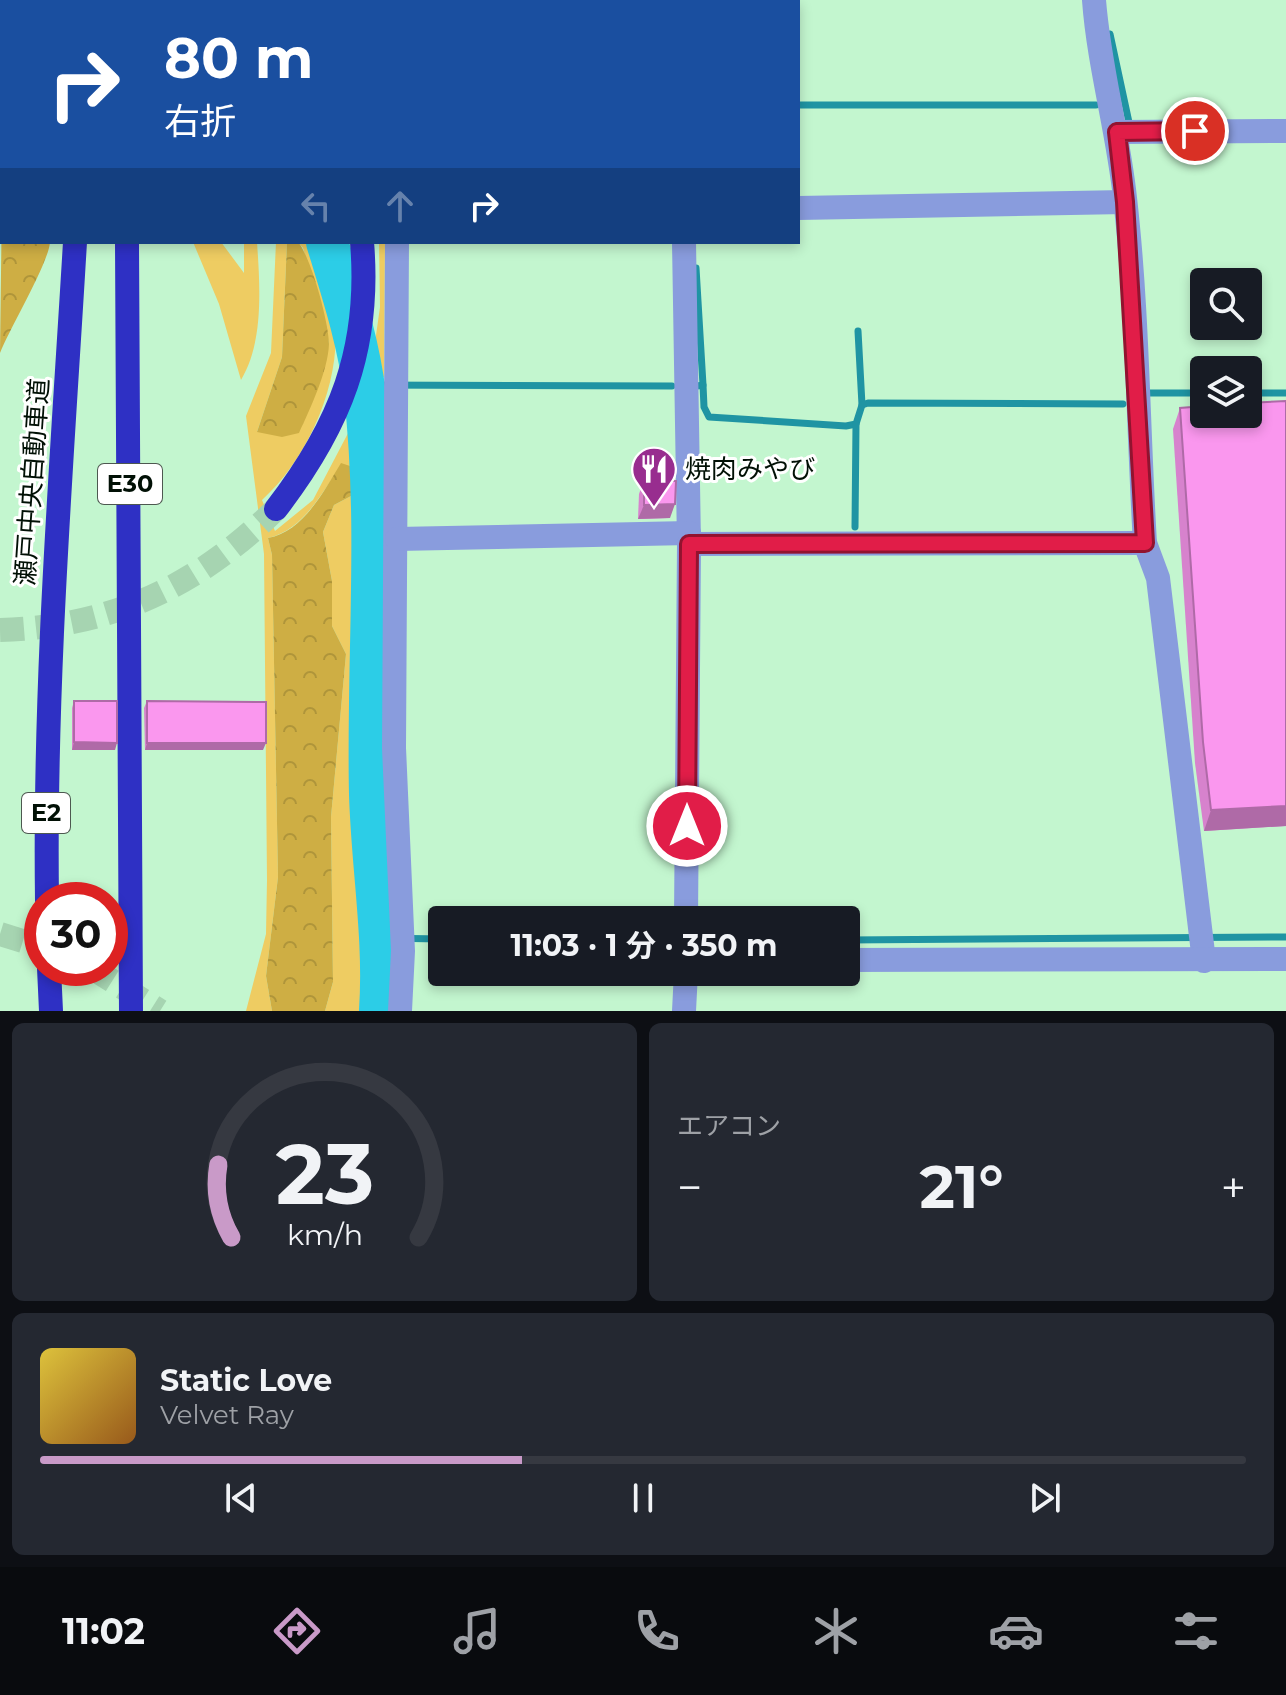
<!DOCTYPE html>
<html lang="ja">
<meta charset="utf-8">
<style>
:root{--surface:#171b24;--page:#242831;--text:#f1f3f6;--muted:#9ea1a6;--line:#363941;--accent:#c99ac8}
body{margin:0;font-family:Montserrat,"Noto Sans JP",sans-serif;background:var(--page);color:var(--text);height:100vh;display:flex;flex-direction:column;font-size:30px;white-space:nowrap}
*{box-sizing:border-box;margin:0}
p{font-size:26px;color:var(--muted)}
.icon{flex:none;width:44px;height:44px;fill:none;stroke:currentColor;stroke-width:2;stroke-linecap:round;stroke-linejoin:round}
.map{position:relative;height:1011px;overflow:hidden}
.side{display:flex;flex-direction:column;gap:12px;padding:12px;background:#0d0f14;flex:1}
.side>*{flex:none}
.top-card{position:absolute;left:0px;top:0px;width:800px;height:244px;box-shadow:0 4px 12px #0003;background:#1a4fa0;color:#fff;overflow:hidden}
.tools{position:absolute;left:1190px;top:268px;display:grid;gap:16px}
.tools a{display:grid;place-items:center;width:72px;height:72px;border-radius:8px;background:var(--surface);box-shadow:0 4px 12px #0003;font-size:40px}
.speed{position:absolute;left:24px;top:882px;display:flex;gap:16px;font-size:40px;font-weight:700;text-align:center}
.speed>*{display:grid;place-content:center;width:104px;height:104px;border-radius:50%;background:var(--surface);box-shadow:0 4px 12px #0003;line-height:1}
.speed .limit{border:12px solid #d22;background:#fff;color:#111}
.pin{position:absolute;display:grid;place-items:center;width:68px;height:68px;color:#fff;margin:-34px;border:4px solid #fff;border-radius:50%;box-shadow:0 2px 8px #0007}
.me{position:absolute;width:88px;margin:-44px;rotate:0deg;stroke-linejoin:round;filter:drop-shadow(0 0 6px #0008)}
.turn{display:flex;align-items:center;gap:28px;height:168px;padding:0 32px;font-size:36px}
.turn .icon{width:104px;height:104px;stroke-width:2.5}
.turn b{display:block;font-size:56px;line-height:68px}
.lanes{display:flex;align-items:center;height:76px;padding:0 32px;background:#0003;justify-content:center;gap:40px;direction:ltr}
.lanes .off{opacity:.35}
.big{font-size:60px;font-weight:700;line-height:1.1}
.side .card{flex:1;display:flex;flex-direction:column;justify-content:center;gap:12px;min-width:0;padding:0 28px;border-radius:12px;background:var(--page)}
.side .dial{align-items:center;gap:0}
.dial svg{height:208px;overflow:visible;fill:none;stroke:var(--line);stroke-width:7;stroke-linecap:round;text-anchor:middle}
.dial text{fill:var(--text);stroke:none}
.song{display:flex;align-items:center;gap:24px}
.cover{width:96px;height:96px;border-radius:12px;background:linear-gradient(135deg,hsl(50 70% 55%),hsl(30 70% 35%))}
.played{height:8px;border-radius:4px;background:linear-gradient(90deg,var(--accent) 40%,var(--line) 40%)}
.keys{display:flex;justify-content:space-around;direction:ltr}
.heat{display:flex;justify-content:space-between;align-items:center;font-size:44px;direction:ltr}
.side .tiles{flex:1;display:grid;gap:12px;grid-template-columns:1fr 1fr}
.card:last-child{grid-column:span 2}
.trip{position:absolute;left:428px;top:906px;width:432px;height:80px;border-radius:8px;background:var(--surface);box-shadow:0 4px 12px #0003;font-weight:700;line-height:80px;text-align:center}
.dock{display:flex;height:128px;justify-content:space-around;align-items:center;background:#090b0e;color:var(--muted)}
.dock .icon{width:56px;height:56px}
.dock .active{color:var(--accent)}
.dock b{font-size:36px;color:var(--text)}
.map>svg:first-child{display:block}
.green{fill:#eecc62}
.forest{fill:url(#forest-crowns)}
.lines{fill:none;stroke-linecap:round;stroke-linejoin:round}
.stream{stroke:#1f94a3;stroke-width:7}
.river{stroke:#2ccde7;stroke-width:42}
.highway-tunnel{stroke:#a6d4b1;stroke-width:24;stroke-dasharray:24 12;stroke-linecap:butt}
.minor{stroke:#899cdd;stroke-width:24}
.highway{stroke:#2e30c4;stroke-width:24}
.wall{fill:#d782cd}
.shaded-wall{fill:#af6aa7}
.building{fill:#fa97ee;stroke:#af6aa7;stroke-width:2}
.route-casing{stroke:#92132f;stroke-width:20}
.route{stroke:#e11d48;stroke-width:14}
.labels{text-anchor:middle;stroke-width:6;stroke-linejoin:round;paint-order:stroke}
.shield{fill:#fff;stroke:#4d5850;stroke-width:2}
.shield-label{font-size:24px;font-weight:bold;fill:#011005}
.poi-label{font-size:26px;fill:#011005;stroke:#fff;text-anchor:start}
.street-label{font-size:26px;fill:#011005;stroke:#fff}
</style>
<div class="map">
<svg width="1286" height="1011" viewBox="0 0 1286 1011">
<defs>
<pattern id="forest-crowns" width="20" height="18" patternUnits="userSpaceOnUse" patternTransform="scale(2)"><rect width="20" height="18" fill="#ceae44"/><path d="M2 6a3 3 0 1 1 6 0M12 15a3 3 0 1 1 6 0" fill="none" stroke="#af953a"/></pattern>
</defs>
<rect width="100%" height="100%" fill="#c3f6cf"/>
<!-- green -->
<g class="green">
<path d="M193,242H221L244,273V242H257C260,286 264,342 241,380L219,304Z"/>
<path d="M276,242H287L282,357L257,432L322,366L329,343L303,248L298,242H312C319,265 331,290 334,314C344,378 309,458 262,500L275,531L313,500L356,418L361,528L360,793L366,925L373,970L371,1011H325L333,982L331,817L346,654L332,626V581L323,532L334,505L351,496L355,480L342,464C322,492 304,530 268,538L272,555L278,877L266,976L272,1011H246L266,934L267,880L264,554L246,416L271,353Z"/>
<polygon points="379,242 385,242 384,377 370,378 380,307"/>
</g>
<!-- forest -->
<g class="forest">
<path d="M2,194V242H50C49,262 10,328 0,353Z"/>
<path d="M287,242H298C311,257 329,323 329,344C328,371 310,409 299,433L282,437L257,432L282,357Z"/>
<path d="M341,463L350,466L355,480L351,496L334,505L323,532L332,581V626L346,654L331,817L333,982L325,1011H272L266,976L278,877L272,555L268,538C303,532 324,491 341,463Z"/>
</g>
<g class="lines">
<!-- stream -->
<g class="stream">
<polyline points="680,0 680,2"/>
<polyline points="1110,34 1130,127"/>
<polyline points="798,105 1096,105"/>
<polyline points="696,268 703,385"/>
<polyline points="858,331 862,405"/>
<polyline points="363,385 672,386"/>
<polyline points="697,386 703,385 704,407 709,417 846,426 856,424 862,405 868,403 1123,404"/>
<polyline points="1145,393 1204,393"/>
<polyline points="1248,393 1286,393"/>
<polyline points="855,527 856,424"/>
<polyline points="380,938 442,939"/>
<polyline points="846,940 1286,937"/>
</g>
<!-- river -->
<g class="river">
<polyline points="0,142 2,142"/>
<path d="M327,242C342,291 359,343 365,395C380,527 367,661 370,794C372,866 385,938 380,1011"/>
</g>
<!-- highway-tunnel -->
<g class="highway-tunnel">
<path d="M0,630C111,627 198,586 276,509"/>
<polyline points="0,934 42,947"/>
<polyline points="92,968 160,1011"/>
</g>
<!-- minor -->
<g class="minor">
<polyline points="388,0 389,2"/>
<polyline points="665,0 666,2"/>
<path d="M1094,0C1099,67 1118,131 1125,198C1138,312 1138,429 1145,543L1158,578L1204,961"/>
<polyline points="0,117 2,117"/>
<polyline points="1117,132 1286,131"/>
<polyline points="798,208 1125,202"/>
<polyline points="397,242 394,748 403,951 400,1011"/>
<polyline points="684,242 689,544 686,920"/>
<polyline points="397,539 689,533"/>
<polyline points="689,544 1145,543"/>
<polyline points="846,960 1286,959"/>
<polyline points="684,1011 686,972"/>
</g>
<!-- highway -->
<g class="highway">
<polyline points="272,0 273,2"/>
<polyline points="14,2 15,0"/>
<polyline points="87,2 87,0"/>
<polyline points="130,2 130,0"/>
<polyline points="0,59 2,51"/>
<polyline points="127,242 131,1011"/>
<path d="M276,509C340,426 371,349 362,242"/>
<path d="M47,900C44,680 62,461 75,242"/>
<polyline points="49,968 51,1011"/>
</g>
</g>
<!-- wall -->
<g class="wall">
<polygon points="1286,401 1286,826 1204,831 1195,763 1173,429 1180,408"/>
<polygon points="644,480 670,518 638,519 639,494"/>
<polygon points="74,701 115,750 72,750 72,708"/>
<polygon points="147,701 263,750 145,750 144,708"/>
</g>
<!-- shaded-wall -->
<g class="shaded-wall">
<polygon points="675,504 670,518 638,519 644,505"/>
<polygon points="74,742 117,743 115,750 72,750"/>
<polygon points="147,743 266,743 263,750 145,750"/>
<polygon points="1286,806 1286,826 1204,831 1211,810"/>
</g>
<!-- building -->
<g class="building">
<polygon points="1286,401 1286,806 1211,810 1203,742 1180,408 1204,406 1204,414 1248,414 1248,403"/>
<polygon points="644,480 676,481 675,504 644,505"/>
<polygon points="74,701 117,701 117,743 74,742"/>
<polygon points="147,701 266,702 266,743 147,743"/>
</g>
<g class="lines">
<!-- route casing -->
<g class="route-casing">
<polyline id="route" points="687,826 689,544 1145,543 1125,202 1117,132 1195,131"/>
</g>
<!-- route -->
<use href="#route" class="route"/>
</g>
<!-- icons -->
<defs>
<g id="restaurant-pin" transform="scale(2.3)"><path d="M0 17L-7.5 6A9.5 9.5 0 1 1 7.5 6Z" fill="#982d8f" stroke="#fff"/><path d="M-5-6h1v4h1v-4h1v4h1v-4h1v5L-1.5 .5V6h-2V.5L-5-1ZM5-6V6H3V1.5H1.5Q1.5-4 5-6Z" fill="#fff"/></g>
</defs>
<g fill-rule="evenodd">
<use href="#restaurant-pin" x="654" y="469"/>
</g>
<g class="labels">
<!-- shield labels -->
<g class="shield">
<rect x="98" y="464" width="64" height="40" rx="6"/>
<rect x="22" y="793" width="48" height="40" rx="6"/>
</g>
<g class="shield-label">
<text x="130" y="492">E30</text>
<text x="46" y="821">E2</text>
</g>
<!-- poi labels -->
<g class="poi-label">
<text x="685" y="478">焼肉みやび</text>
</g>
<!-- street labels -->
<g class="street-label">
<text transform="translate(32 482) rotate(-86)" y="9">瀬戸中央自動車道</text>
</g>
</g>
</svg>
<div class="tools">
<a><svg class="icon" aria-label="search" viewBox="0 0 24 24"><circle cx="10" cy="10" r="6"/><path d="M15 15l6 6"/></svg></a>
<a><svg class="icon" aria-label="layers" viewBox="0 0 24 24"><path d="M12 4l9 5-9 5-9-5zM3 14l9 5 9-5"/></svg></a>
</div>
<div class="speed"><div class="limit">30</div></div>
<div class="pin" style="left:1195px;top:131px;background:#d93025"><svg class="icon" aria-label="arrive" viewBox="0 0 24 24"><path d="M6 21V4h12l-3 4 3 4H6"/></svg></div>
<svg class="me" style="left:687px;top:826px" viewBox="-20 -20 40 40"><circle r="17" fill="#e11d48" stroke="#fff" stroke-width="3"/><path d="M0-11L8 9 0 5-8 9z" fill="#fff"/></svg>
<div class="trip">11:03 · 1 分 · 350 m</div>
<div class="top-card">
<div class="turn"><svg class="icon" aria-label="right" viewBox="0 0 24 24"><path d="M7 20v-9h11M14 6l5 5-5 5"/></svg><div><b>80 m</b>右折</div></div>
<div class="lanes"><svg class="icon off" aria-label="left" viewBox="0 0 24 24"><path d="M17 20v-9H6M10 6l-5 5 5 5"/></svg><svg class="icon off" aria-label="ahead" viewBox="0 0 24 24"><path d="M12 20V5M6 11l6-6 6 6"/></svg><svg class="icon" aria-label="right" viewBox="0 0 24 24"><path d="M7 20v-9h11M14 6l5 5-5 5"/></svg></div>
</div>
</div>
<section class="side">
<div class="tiles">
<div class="card dial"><svg viewBox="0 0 100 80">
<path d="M14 69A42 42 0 1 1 86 69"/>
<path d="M14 69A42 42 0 0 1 9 41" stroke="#c99ac8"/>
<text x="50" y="56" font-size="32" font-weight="700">23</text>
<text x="50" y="72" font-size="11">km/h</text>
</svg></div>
<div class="card"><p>エアコン</p>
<div class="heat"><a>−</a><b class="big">21°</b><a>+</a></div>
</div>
<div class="card">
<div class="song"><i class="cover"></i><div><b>Static Love</b><p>Velvet Ray</p></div></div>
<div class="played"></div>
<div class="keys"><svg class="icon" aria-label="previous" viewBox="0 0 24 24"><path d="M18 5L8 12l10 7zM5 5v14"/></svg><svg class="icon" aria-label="pause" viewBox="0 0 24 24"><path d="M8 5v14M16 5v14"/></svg><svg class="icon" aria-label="next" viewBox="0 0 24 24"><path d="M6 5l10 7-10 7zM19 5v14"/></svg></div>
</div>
</div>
</section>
<nav class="dock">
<b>11:02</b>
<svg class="icon active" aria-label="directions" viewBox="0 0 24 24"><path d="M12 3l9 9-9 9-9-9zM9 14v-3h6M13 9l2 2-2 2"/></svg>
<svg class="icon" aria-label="music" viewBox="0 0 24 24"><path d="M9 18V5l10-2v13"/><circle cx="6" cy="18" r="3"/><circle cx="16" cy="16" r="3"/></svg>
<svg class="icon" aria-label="phone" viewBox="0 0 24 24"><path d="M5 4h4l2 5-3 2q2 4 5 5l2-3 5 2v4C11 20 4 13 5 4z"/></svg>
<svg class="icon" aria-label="climate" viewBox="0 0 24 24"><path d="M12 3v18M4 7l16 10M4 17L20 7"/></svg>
<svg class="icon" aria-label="car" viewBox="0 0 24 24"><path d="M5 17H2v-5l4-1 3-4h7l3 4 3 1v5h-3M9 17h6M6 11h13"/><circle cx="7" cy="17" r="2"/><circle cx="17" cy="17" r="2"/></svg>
<svg class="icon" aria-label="filters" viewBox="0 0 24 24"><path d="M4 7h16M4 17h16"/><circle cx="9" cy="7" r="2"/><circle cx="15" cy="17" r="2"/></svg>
</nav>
